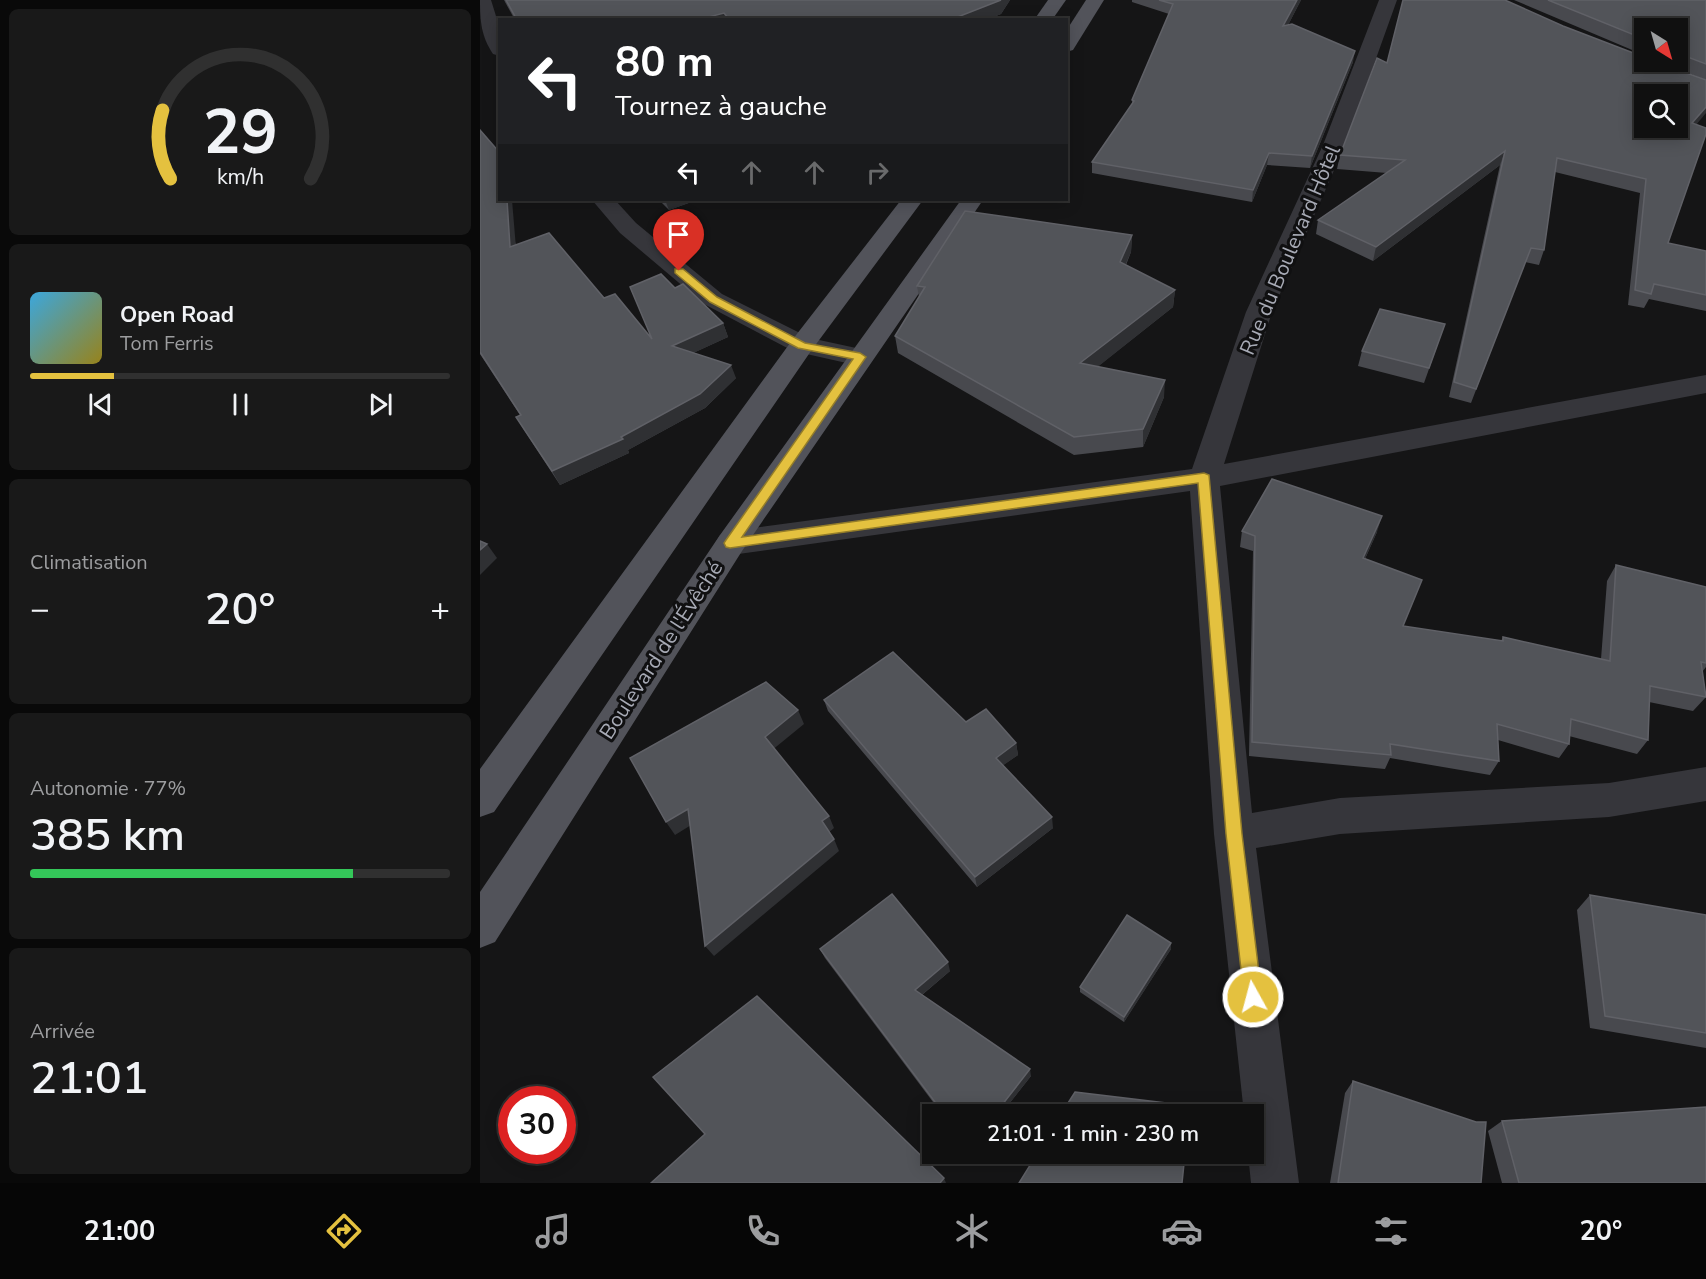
<!DOCTYPE html>
<html lang="fr">
<meta charset="utf-8">
<style>
:root{--surface:#101010;--page:#191919;--text:#f1f3f6;--muted:#9c9d9f;--line:#303030;--accent:#e4c13f}
body{margin:0;font-family:"Nunito Sans",sans-serif;background:var(--page);color:var(--text);height:100vh;display:flex;flex-direction:column;font-size:22px;white-space:nowrap}
*{box-sizing:border-box;margin:0}
p{font-size:20px;color:var(--muted)}
.icon{flex:none;width:33px;height:33px;fill:none;stroke:currentColor;stroke-width:2;stroke-linecap:round;stroke-linejoin:round}
.map{position:relative;flex:1;overflow:hidden}
.drawer{display:flex;flex-direction:column;gap:9px;padding:9px;background:#090909;width:480px}
.drawer>*{flex:none}
.banner{position:absolute;left:18px;top:18px;width:570px;height:183px;border-radius:0px;box-shadow:0 3px 15px #0003,0 0 0 2px var(--line);background:#202124;color:#fff;overflow:hidden}
.needle{width:39px;rotate:143deg}
.controls{position:absolute;left:1154px;top:18px;display:grid;gap:12px}
.controls a{display:grid;place-items:center;width:54px;height:54px;border-radius:0px;background:var(--surface);box-shadow:0 3px 15px #0003,0 0 0 2px var(--line);font-size:30px}
.speed{position:absolute;left:18px;top:1086px;display:flex;gap:12px;font-size:30px;font-weight:700;text-align:center}
.speed>*{display:grid;place-content:center;width:78px;height:78px;border-radius:50%;background:var(--surface);box-shadow:0 3px 15px #0003,0 0 0 2px var(--line);line-height:1}
.speed .limit{border:9px solid #d22;background:#fff;color:#111}
.pin{position:absolute;display:grid;place-items:center;width:51px;height:51px;color:#fff;margin:-62px -26px;border-radius:50% 50% 50% 0;rotate:-45deg;box-shadow:0 0 6px #0007}
.pin .icon{rotate:45deg}
.me{position:absolute;width:66px;margin:-33px;rotate:353deg;stroke-linejoin:round;filter:drop-shadow(0 0 4px #0008)}
.turn{display:flex;align-items:center;gap:21px;height:126px;padding:0 18px;font-size:27px}
.turn .icon{width:78px;height:78px;stroke-width:2.5}
.turn b{display:block;font-size:42px;line-height:51px}
.lanes{display:flex;align-items:center;height:57px;padding:0 18px;background:#0003;justify-content:center;gap:30px;direction:ltr}
.lanes .off{opacity:.35}
.big{font-size:45px;font-weight:600;line-height:1.1}
.drawer .tile{flex:1;display:flex;flex-direction:column;justify-content:center;gap:9px;min-width:0;padding:0 21px;border-radius:9px;background:var(--page)}
.drawer .dial{align-items:center;gap:0}
.dial svg{height:156px;overflow:visible;fill:none;stroke:var(--line);stroke-width:7;stroke-linecap:round;text-anchor:middle}
.dial text{fill:var(--text);stroke:none}
.song{display:flex;align-items:center;gap:18px}
.cover{width:72px;height:72px;border-radius:9px;background:linear-gradient(135deg,hsl(200 70% 55%),hsl(50 70% 35%))}
.played{height:6px;border-radius:3px;background:linear-gradient(90deg,var(--accent) 20%,var(--line) 20%)}
.keys{display:flex;justify-content:space-around;direction:ltr}
.heat{display:flex;justify-content:space-between;align-items:center;font-size:33px;direction:ltr}
.charge{height:9px;border-radius:4px;background:linear-gradient(90deg,#34c759 77%,var(--line) 0)}
.trip{position:absolute;left:442px;top:1104px;width:342px;height:60px;border-radius:0px;background:var(--surface);box-shadow:0 3px 15px #0003,0 0 0 2px var(--line);font-weight:600;line-height:60px;text-align:center}
.menu{display:flex;height:96px;justify-content:space-around;align-items:center;background:#060606;color:var(--muted)}
.menu .icon{width:42px;height:42px}
.menu .current{color:var(--accent)}
.menu b{font-size:27px;color:var(--text)}
main{display:flex;flex:1;min-height:0}
.map>svg:first-child{display:block}
.lines{fill:none;stroke-linecap:round;stroke-linejoin:round}
.minor{fill:#36363b;fill-rule:evenodd}
.major{fill:#52535a;fill-rule:evenodd}
.wall{fill:#48494e}
.shaded-wall{fill:#2f3033}
.building{fill:#525459;stroke:#606167;stroke-width:1.5;fill-rule:evenodd}
.route{fill:#e4c13f;stroke:#947d29;stroke-width:1.5}
.labels{text-anchor:middle;stroke-width:6;stroke-linejoin:round;paint-order:stroke}
.street-label{font-size:21px;fill:#a7aab5;stroke:#101011}
</style>
<main>
<section class="drawer">
<div class="tile dial"><svg viewBox="0 0 100 80">
<path d="M14 69A42 42 0 1 1 86 69"/>
<path d="M14 69A42 42 0 0 1 10 34" stroke="#e4c13f"/>
<text x="50" y="56" font-size="32" font-weight="700">29</text>
<text x="50" y="72" font-size="11">km/h</text>
</svg></div>
<div class="tile">
<div class="song"><i class="cover"></i><div><b>Open Road</b><p>Tom Ferris</p></div></div>
<div class="played"></div>
<div class="keys"><svg class="icon" aria-label="previous" viewBox="0 0 24 24"><path d="M18 5L8 12l10 7zM5 5v14"/></svg><svg class="icon" aria-label="pause" viewBox="0 0 24 24"><path d="M8 5v14M16 5v14"/></svg><svg class="icon" aria-label="next" viewBox="0 0 24 24"><path d="M6 5l10 7-10 7zM19 5v14"/></svg></div>
</div>
<div class="tile"><p>Climatisation</p>
<div class="heat"><a>−</a><b class="big">20°</b><a>+</a></div>
</div>
<div class="tile"><p>Autonomie · 77%</p><b class="big">385 km</b><div class="charge"></div></div>
<div class="tile"><p>Arrivée</p><b class="big">21:01</b></div>
</section>
<div class="map">
<svg width="1226" height="1183" viewBox="0 0 1226 1183">
<rect width="100%" height="100%" fill="#151516"/>
<g class="lines">
<!-- minor -->
<g class="minor">
<path d="M0,0H11L20,29V56L13,54C1,36 0,21 0,0Z"/>
<polygon points="899,0 917,0 865,145 792,312 744,464 1226,375 1226,393 740,486 772,813 860,798 1129,783 1226,767 1226,801 1129,817 860,834 776,848 819,1183 771,1183 768,1154 774,1154 774,1114 764,1114 734,834 710,491 251,555 240,551 235,543 240,535 251,531 712,469 766,312 843,145"/>
<polygon points="112,200 135,200 156,223 242,294 330,338 390,351 393,357 390,363 380,366 313,351 224,304 140,233"/>
</g>
<!-- major -->
<g class="major">
<polygon points="568,0 586,0 572,20 554,20"/>
<polygon points="606,0 624,0 593,50 586,52 586,31"/>
<polygon points="421,200 443,200 331,351 14,812 0,817 0,769 313,339"/>
<polygon points="481,200 503,200 262,551 15,942 0,948 0,892 240,535"/>
</g>
</g>
<!-- wall -->
<g class="wall">
<polygon points="24,0 530,0 521,14 506,20 35,20"/>
<polygon points="652,0 821,0 808,25 873,62 830,168 787,165 772,202 612,173 612,162 652,104 652,100 689,14 652,2"/>
<polygon points="1034,0 1226,0 1226,80 1180,62 1197,62 1197,28 1164,28 1164,55"/>
<polygon points="907,63 1216,125 1188,243 1226,251 1226,311 1169,299 1164,308 1148,305 1160,193 1075,172 1064,250 1059,265 1045,262 991,403 969,397 1020,165 893,261 836,234 838,220 907,173 857,169 860,155"/>
<polygon points="0,130 36,245 124,298 171,338 195,288 243,323 248,337 213,353 256,378 225,408 148,450 149,453 80,485 44,430 36,417 40,415 0,354"/>
<polygon points="179,200 217,200 189,210"/>
<polygon points="652,235 651,252 646,265 695,290 693,307 617,367 684,397 663,447 594,455 418,353 415,336 439,297 437,286"/>
<polygon points="965,324 944,383 878,366 882,351"/>
<polygon points="762,531 897,532 885,559 936,595 923,626 1021,641 1023,637 1121,659 1127,581 1136,565 1226,587 1226,667 1222,672 1226,697 1213,711 1169,702 1168,740 1157,754 1089,736 1089,744 1079,758 1018,740 1019,761 1010,775 910,758 905,769 769,756 773,551 760,547"/>
<polygon points="344,700 486,722 536,743 538,755 523,765 573,828 497,887 348,711"/>
<polygon points="1110,895 1226,915 1226,1048 1110,1028 1097,910"/>
<polygon points="691,943 691,949 644,1022 600,992 600,987"/>
<polygon points="340,949 470,971 442,995 551,1076 521,1114 462,1114 345,958"/>
<polygon points="873,1081 1001,1183 850,1183 865,1093"/>
<polygon points="1022,1121 1226,1183 1022,1183 1008,1131"/>
</g>
<!-- shaded-wall -->
<g class="shaded-wall">
<polygon points="521,0 530,0 521,14 506,20 470,20"/>
<polygon points="817,0 821,0 802,37 803,26"/>
<polygon points="244,13 246,20 217,20"/>
<polygon points="875,51 873,62 830,168 832,156"/>
<polygon points="1226,107 1226,113 1206,137 1212,123"/>
<polygon points="1025,151 1020,165 893,261 896,247"/>
<polygon points="789,153 787,165 772,202 773,190"/>
<polygon points="27,200 32,200 37,260 30,247"/>
<polygon points="185,200 217,200 189,210"/>
<polygon points="652,235 651,252 639,279 640,262"/>
<polygon points="695,290 693,307 600,381 600,363"/>
<polygon points="243,323 248,337 198,360 192,346"/>
<polygon points="251,365 256,378 225,408 148,450 149,453 80,485 72,471 141,437"/>
<polygon points="685,380 684,397 663,447 663,429"/>
<polygon points="902,516 897,532 878,574 883,558"/>
<polygon points="7,544 17,558 0,575 0,550"/>
<polygon points="318,710 324,724 291,751 285,737"/>
<polygon points="536,743 538,755 518,769 516,758"/>
<polygon points="208,809 216,822 195,835 186,822"/>
<polygon points="349,816 354,828 348,833 342,821"/>
<polygon points="572,817 573,828 497,887 495,877"/>
<polygon points="354,839 359,851 234,956 225,946"/>
<polygon points="691,943 691,949 644,1022 644,1017"/>
<polygon points="468,962 470,971 438,998 435,990"/>
<polygon points="550,1069 551,1076 521,1114 515,1114"/>
<polygon points="464,1178 466,1183 460,1183"/>
</g>
<!-- building -->
<g class="building">
<polygon points="26,0 521,0 470,20 250,20 244,13 217,20 37,20"/>
<polygon points="679,0 817,0 803,26 812,24 875,51 832,156 789,153 773,190 612,162 654,101 652,100 693,4"/>
<path d="M923,0H1025L1083,26L1164,57V62H1176L1226,80V107L1212,123L1226,128V134L1188,243L1226,251V295L1174,284L1171,294L1155,290L1166,179L1077,158L1064,250L1051,248L996,389L974,382L1025,151L896,247L838,220L925,160L860,155L897,58L907,63ZM1164,94H1197V128H1164Z"/>
<polygon points="1068,0 1226,0 1226,64 1197,53 1197,28 1164,28 1164,39"/>
<polygon points="0,130 20,153 20,200 27,200 30,247 69,233 124,298 135,294 172,339 150,287 181,274 195,288 203,284 243,323 192,346 251,365 220,394 141,437 143,439 72,471 36,417 41,415 0,352"/>
<polygon points="485,211 652,235 640,262 695,290 600,363 685,380 663,429 594,437 415,336 445,287 437,286"/>
<polygon points="900,309 965,324 949,368 882,351"/>
<polygon points="792,479 902,516 883,558 942,580 923,626 1023,641 1023,637 1130,661 1136,565 1226,587 1226,663 1221,662 1226,697 1170,686 1168,740 1091,719 1089,744 1017,724 1019,761 910,744 911,755 772,742 775,536 762,531"/>
<polygon points="0,541 7,544 0,550"/>
<polygon points="413,652 486,722 506,709 536,743 516,758 572,817 495,877 344,700"/>
<polygon points="286,682 318,710 285,737 349,816 342,821 354,839 225,946 208,809 186,822 150,758"/>
<polygon points="412,894 468,962 435,990 550,1069 515,1114 464,1114 340,949"/>
<polygon points="1110,895 1226,915 1226,1033 1125,1016"/>
<polygon points="647,915 691,943 644,1017 600,987"/>
<polygon points="277,996 464,1178 460,1183 171,1183 225,1134 173,1077"/>
<polygon points="873,1081 996,1122 1006,1122 1001,1183 858,1183"/>
<polygon points="595,1092 711,1106 710,1114 581,1114"/>
<polygon points="1226,1107 1226,1183 1039,1183 1022,1121"/>
<polygon points="557,1154 705,1154 702,1183 539,1183"/>
</g>
<!-- route -->
<polygon class="route" points="195,269 203,269 237,297 325,343 380,353 386,357 262,537 724,473 729,475 762,834 782,997 780,1003 773,1006 767,1003 764,997 746,834 718,483 250,548 246,547 244,543 246,540 373,359 318,348 230,302 195,273"/>
<g class="labels">
<!-- street labels -->
<g class="street-label">
<text transform="translate(810 250) rotate(-67)" y="7">Rue du Boulevard Hôtel</text>
<text transform="translate(181 650) rotate(-57)" y="7">Boulevard de l'Évêché</text>
</g>
</g>
</svg>
<div class="controls">
<a><svg class="needle" viewBox="-14 -14 28 28"><path d="M0-13l5 13h-10z" fill="#e53935"/><path d="M0 13l5-13h-10z" fill="#9c9d9f"/></svg></a>
<a><svg class="icon" aria-label="search" viewBox="0 0 24 24"><circle cx="10" cy="10" r="6"/><path d="M15 15l6 6"/></svg></a>
</div>
<div class="speed"><div class="limit">30</div></div>
<div class="pin" style="left:199px;top:271px;background:#d93025"><svg class="icon" aria-label="arrive" viewBox="0 0 24 24"><path d="M6 21V4h12l-3 4 3 4H6"/></svg></div>
<svg class="me" style="left:773px;top:997px" viewBox="-20 -20 40 40"><circle r="17" fill="#e4c13f" stroke="#fff" stroke-width="3"/><path d="M0-11L8 9 0 5-8 9z" fill="#fff"/></svg>
<div class="trip">21:01 · 1 min · 230 m</div>
<div class="banner">
<div class="turn"><svg class="icon" aria-label="left" viewBox="0 0 24 24"><path d="M17 20v-9H6M10 6l-5 5 5 5"/></svg><div><b>80 m</b>Tournez à gauche</div></div>
<div class="lanes"><svg class="icon" aria-label="left" viewBox="0 0 24 24"><path d="M17 20v-9H6M10 6l-5 5 5 5"/></svg><svg class="icon off" aria-label="ahead" viewBox="0 0 24 24"><path d="M12 20V5M6 11l6-6 6 6"/></svg><svg class="icon off" aria-label="ahead" viewBox="0 0 24 24"><path d="M12 20V5M6 11l6-6 6 6"/></svg><svg class="icon off" aria-label="right" viewBox="0 0 24 24"><path d="M7 20v-9h11M14 6l5 5-5 5"/></svg></div>
</div>
</div>
</main>
<nav class="menu">
<b>21:00</b>
<svg class="icon current" aria-label="directions" viewBox="0 0 24 24"><path d="M12 3l9 9-9 9-9-9zM9 14v-3h6M13 9l2 2-2 2"/></svg>
<svg class="icon" aria-label="music" viewBox="0 0 24 24"><path d="M9 18V5l10-2v13"/><circle cx="6" cy="18" r="3"/><circle cx="16" cy="16" r="3"/></svg>
<svg class="icon" aria-label="phone" viewBox="0 0 24 24"><path d="M5 4h4l2 5-3 2q2 4 5 5l2-3 5 2v4C11 20 4 13 5 4z"/></svg>
<svg class="icon" aria-label="climate" viewBox="0 0 24 24"><path d="M12 3v18M4 7l16 10M4 17L20 7"/></svg>
<svg class="icon" aria-label="car" viewBox="0 0 24 24"><path d="M5 17H2v-5l4-1 3-4h7l3 4 3 1v5h-3M9 17h6M6 11h13"/><circle cx="7" cy="17" r="2"/><circle cx="17" cy="17" r="2"/></svg>
<svg class="icon" aria-label="filters" viewBox="0 0 24 24"><path d="M4 7h16M4 17h16"/><circle cx="9" cy="7" r="2"/><circle cx="15" cy="17" r="2"/></svg>
<b>20°</b>
</nav>
